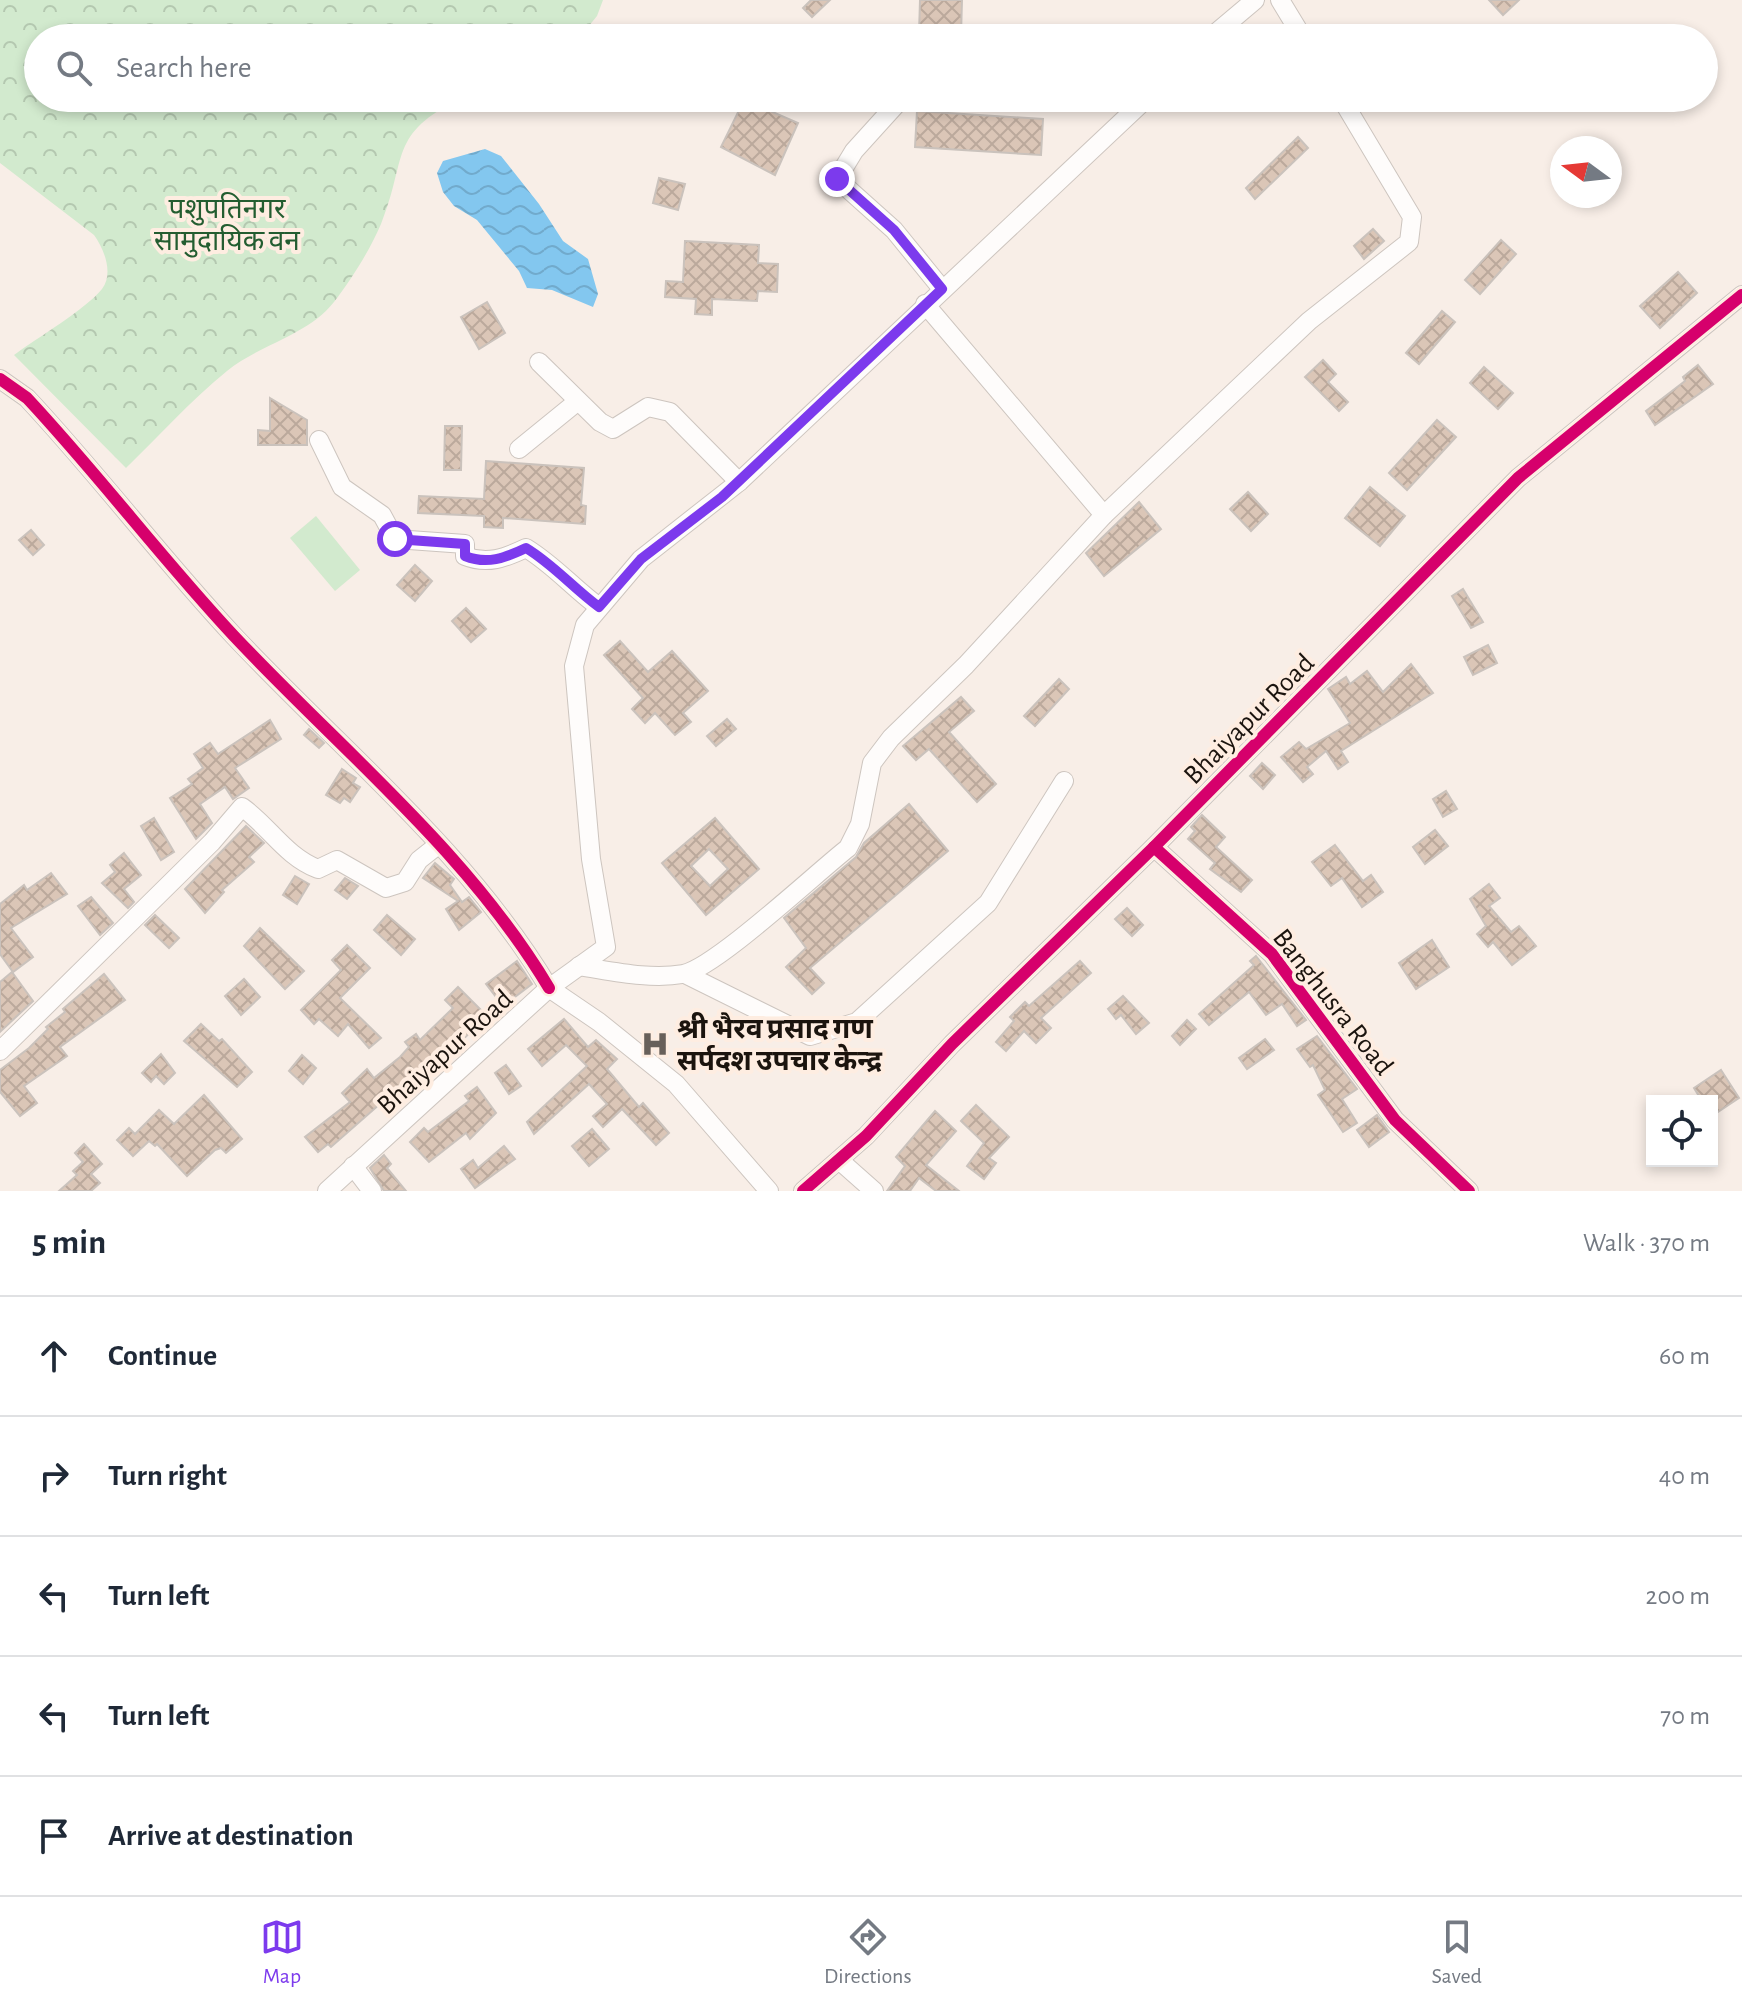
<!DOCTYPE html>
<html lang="en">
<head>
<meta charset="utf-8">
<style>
	body { margin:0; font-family:"Alegreya Sans","Noto Sans Devanagari",sans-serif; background:#f6f6f7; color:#1f2937 }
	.controls { position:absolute; right:24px; bottom:24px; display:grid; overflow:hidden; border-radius:0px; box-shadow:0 4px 12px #0003 }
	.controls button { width:72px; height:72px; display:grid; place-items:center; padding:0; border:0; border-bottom:2px solid #e0e1e3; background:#fff; color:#1f2937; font:40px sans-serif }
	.compass { position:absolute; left:1550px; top:136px; width:72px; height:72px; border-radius:50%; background:#fff; box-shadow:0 4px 12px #0003; rotate:285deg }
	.stop { position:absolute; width:24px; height:24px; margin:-18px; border:6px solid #7c3aed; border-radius:50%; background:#fff }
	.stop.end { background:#7c3aed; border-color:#fff; box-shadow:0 2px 8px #0008 }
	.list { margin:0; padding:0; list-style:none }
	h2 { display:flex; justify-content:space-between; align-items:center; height:104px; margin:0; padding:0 32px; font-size:34px }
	h2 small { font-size:26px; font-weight:400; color:#747a83 }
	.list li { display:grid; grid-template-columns:52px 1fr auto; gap:24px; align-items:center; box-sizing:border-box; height:120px; padding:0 32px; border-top:2px solid #e0e1e3 }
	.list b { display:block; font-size:30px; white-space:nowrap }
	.list em { font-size:26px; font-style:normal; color:#747a83 }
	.icon { flex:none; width:44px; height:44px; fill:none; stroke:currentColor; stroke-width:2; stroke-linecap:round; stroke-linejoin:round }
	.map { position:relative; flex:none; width:1742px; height:1191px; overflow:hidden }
	.search { position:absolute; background:#fff; box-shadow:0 4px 12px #0003; left:24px; right:24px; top:24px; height:88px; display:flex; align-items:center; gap:20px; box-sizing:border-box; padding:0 28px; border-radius:44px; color:#747a83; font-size:30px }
	.sheet { height:704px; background:#fff }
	nav { display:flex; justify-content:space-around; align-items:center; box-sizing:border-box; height:112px; border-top:2px solid #e0e1e3; background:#fff; font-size:22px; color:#747a83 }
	nav a { display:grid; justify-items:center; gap:4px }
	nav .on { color:#7c3aed }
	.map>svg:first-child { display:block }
	.forest { fill:url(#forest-crowns) }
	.pitch { fill:#d2eace }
	.water { fill:url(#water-waves) }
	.building { fill:url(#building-cross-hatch); stroke:#cac2bc; stroke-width:2; fill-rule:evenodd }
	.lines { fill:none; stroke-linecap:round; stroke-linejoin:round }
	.minor-casing { stroke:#cdc5bf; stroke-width:20 }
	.minor { stroke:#fefcfb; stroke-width:18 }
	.cycleway-casing { stroke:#feede1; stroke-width:17 }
	.cycleway { stroke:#d6006c; stroke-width:12 }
	.route { stroke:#7c3aed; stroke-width:10 }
	.labels { text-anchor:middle; stroke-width:8; stroke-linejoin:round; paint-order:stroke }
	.park-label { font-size:28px; fill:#235d30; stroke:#feede1 }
	.street-label { font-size:28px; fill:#1b140e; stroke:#feede1 }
	.poi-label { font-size:28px; font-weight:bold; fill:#1b140e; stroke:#feede1; text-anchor:start }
</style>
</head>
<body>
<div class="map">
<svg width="1742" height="1191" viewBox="0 0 1742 1191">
	<defs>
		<pattern id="forest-crowns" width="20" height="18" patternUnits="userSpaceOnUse" patternTransform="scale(2)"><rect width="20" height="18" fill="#d2eace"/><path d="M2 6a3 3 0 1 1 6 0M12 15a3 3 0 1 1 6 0" fill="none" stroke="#b4c8b0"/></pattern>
		<pattern id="water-waves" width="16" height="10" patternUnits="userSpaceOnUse" patternTransform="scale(2)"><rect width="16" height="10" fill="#83c7ef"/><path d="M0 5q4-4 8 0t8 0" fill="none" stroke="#71aacc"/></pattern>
		<pattern id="building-cross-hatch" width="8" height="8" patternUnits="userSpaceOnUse" patternTransform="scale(2)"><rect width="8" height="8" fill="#dbc6b7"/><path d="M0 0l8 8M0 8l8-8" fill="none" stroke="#bba99c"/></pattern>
	</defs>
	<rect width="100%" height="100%" fill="#f8eee7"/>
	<!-- forest -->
	<path class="forest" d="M0 0H603L597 16 579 38H38V98H462C387 134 408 158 381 224 370 250 351 280 334 302 307 336 260 344 227 371 191 400 159 436 126 468L14 355C37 338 86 309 102 289 114 273 104 249 94 235L0 163Z"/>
	<!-- pitch -->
	<polygon class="pitch" points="316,516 360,570 335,591 290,538"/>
	<!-- water -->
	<polygon class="water" points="485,149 501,156 539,204 563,241 588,259 598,294 593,307 552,290 527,288 519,271 477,220 454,206 443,192 437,173 443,161"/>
	<!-- building -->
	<g class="building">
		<polygon points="811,0 830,0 812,17 803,8"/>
		<polygon points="920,0 962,0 961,35 919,34"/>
		<polygon points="1489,0 1519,0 1503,15"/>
		<polygon points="745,98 754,98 761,101 759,106 798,123 775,175 721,147"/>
		<polygon points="833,98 875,98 875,110 833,111"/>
		<polygon points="917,111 1043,119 1041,155 915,147"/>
		<polygon points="1298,137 1308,148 1255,199 1246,188"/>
		<polygon points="659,178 685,184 678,210 653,203"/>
		<polygon points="1373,229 1384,241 1364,259 1354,246"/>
		<polygon points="1501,240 1516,254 1480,294 1465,280"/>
		<polygon points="685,241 759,245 758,263 778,264 777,292 758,291 757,301 712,299 712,315 695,314 696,299 665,297 666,281 683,282"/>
		<polygon points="1678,272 1697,293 1660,328 1640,306"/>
		<polygon points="487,302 505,333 479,349 461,317"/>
		<polygon points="1442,311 1455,322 1419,364 1406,353"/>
		<polygon points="1323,360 1336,374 1328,382 1348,402 1339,411 1305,377"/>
		<polygon points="1698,365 1713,384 1655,425 1646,411 1685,381 1683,377"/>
		<polygon points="1484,367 1513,393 1498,409 1470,383"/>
		<polygon points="270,398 307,420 307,445 258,445 258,430 270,431"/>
		<polygon points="1437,420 1456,437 1407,490 1389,473"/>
		<polygon points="445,426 462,426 461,470 444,470"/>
		<polygon points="486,461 584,468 581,505 586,506 585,524 503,518 503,528 484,527 484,516 418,513 419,496 484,499"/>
		<polygon points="1370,487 1405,516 1380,546 1345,518"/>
		<polygon points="1248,492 1268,514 1251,531 1230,509"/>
		<polygon points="1139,502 1161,529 1104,576 1086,553"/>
		<polygon points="31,530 44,545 33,555 19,540"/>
		<polygon points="415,565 432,581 415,601 397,585"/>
		<polygon points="1463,589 1483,622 1471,628 1452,596"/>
		<polygon points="466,608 486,629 471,642 452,621"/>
		<polygon points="620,641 648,672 672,651 708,691 683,713 691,722 675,735 655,713 645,723 632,709 643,698 604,655"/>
		<polygon points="1488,645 1497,663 1473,675 1464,657"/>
		<polygon points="1411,664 1433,693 1341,751 1348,762 1338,769 1326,751 1307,767 1313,774 1303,782 1281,757 1299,742 1306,749 1350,723 1328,689 1346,677 1350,684 1367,671 1383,692"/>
		<polygon points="1059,679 1069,689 1035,726 1024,716"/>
		<polygon points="961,697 974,711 949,732 996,784 977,802 929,749 916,760 903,746"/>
		<polygon points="727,719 736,729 716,746 707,736"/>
		<polygon points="270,720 281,739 235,768 249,788 233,799 225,787 200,804 212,823 196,839 170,798 192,784 188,779 203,768 194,754 210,743 218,754"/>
		<polygon points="309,729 324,743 319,748 304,735"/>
		<polygon points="1262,763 1275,775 1263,789 1250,776"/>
		<polygon points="342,769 356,778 353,783 360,787 350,802 344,798 340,803 326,795"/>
		<polygon points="1446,791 1457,809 1443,817 1433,799"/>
		<polygon points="909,804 948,851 810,968 824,983 812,994 786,967 806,948 784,918 856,857 864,843"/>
		<polygon points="1202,815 1225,837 1216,847 1252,880 1241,892 1210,869 1215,863 1188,839 1195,831 1191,827"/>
		<polygon points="154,818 174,852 161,860 141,826"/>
		<path d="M715 818 759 869 706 915 662 863ZM709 849 728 869 710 886 691 866Z"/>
		<polygon points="246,826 264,843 249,857 254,862 222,890 224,892 205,913 185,889"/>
		<polygon points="1435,830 1448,846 1425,864 1413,847"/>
		<polygon points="1335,845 1363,881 1371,875 1383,892 1362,907 1342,878 1331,886 1312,862"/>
		<polygon points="124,853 141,875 124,889 134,902 128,908 102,883 115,872 110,865"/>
		<polygon points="435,863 454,879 450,885 462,902 469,897 481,912 459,930 446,909 458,901 423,878"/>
		<polygon points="51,873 67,894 11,928 33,957 13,972 0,954 0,904 24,885 27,890"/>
		<polygon points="295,876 309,884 297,904 283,895"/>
		<polygon points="345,878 358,886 347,899 335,890"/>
		<polygon points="1489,884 1500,898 1489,906 1511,932 1519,926 1536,946 1512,965 1493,942 1488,947 1477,934 1486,926 1470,899"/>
		<polygon points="91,897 113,923 100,935 78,906"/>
		<polygon points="1127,908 1143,925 1132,936 1115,919"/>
		<polygon points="155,915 179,938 169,948 145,925"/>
		<polygon points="387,915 415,939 401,955 374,930"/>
		<polygon points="260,928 304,971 285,989 244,946"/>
		<polygon points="1432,940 1449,967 1416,989 1399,963"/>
		<polygon points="347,945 370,968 340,998 381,1038 369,1048 348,1024 338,1036 319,1019 314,1024 301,1010 341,970 332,960"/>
		<polygon points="1256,956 1306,1020 1297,1026 1282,1004 1266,1015 1249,992 1209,1025 1199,1014 1254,965 1250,961"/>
		<polygon points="517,961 532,984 503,1006 486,984"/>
		<polygon points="1080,961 1091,973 1041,1018 1051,1028 1036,1043 1024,1031 1006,1051 996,1042 1014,1021 1010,1017 1025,1002 1029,1006"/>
		<polygon points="12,972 33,1001 0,1032 0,982"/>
		<polygon points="104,974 125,1000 60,1047 67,1056 24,1086 37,1103 20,1116 0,1092 0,1070 29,1048 48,1029 46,1027 65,1012 63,1009"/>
		<polygon points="244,979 260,997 241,1015 225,996"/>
		<polygon points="458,987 487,1016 449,1053 452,1057 421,1082 419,1078 381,1103 331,1147 328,1144 318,1152 305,1137 350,1102 342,1093 367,1069 374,1078 400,1057 409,1047 405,1042 416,1034 420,1040 453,1008 445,1000"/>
		<polygon points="1123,996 1149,1023 1136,1034 1121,1015 1116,1019 1108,1009"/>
		<polygon points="564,1019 588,1047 596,1040 617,1059 607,1069 639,1107 643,1103 669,1133 656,1145 622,1109 603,1127 593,1116 607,1104 589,1084 534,1134 527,1122 587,1066 566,1045 542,1066 528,1049"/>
		<polygon points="1187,1020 1196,1029 1180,1045 1172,1036"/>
		<polygon points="201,1024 219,1041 222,1039 252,1072 237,1087 184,1041"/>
		<polygon points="1317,1036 1357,1089 1342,1099 1357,1123 1343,1132 1318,1095 1325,1090 1313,1065 1310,1067 1297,1049"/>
		<polygon points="1265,1039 1274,1050 1247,1069 1239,1058"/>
		<polygon points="161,1054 175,1073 164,1084 156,1076 151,1082 142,1073"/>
		<polygon points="302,1055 316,1068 303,1084 289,1071"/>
		<polygon points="506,1065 521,1086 509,1094 495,1073"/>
		<polygon points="1721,1070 1739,1098 1712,1116 1712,1101 1702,1101 1694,1088"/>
		<polygon points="477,1087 496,1113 470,1139 466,1133 429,1162 410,1142 424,1128 428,1132 469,1101 465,1096"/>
		<polygon points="204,1095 242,1139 226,1153 221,1148 215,1150 187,1176 157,1144 155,1146 149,1141 133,1156 117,1140 129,1128 135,1134 159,1110 174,1124"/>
		<polygon points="976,1105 1009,1137 989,1158 996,1163 984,1179 967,1166 984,1143 961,1121"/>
		<polygon points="935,1111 956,1131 926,1165 959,1191 936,1191 919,1178 910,1191 887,1191 905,1166 896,1157"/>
		<polygon points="1377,1115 1389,1132 1369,1147 1357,1130"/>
		<polygon points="592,1129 609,1149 589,1166 572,1146"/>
		<polygon points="84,1144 102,1164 91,1174 100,1183 91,1191 59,1191 77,1175 73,1171 83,1162 75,1153"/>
		<polygon points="504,1146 515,1159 475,1188 461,1169 473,1160 478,1168"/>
		<polygon points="384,1155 391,1164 387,1168 406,1191 384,1191 370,1168"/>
	</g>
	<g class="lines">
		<!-- minor casing -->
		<g class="minor-casing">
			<g id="minor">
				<polyline points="1280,0 1303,38"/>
				<polyline points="1210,38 1255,0"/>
				<polyline points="902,98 854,151 837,179 894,230 942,289"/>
				<polyline points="925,304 1104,515 1309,321 1409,242 1412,217 1341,98"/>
				<polyline points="539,362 600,422 613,429 648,407 670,412 739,482"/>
				<path d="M0 379 27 398C99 475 162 559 234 636 342 751 467 851 549 988L606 947 591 859 574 666 585 625 641 559 739 482 1147 98"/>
				<path d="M319 440 342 487 382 515 395 539 465 544V556C487 565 505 558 526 548 554 565 573 588 599 607"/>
				<polyline points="519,449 578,401"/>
				<polyline points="1154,847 1272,954 1395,1120 1469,1191"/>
				<path d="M579 966C612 971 650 980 683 974 715 968 816 873 848 848L860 824 872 763 891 738 966 665 1104 515"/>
				<polyline points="685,974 810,1036 857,1022 988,903 1064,781"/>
				<path d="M0 1051 212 842 242 807C270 827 285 856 318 869L337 860 386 888 405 882 419 860 438 845"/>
				<polyline points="839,1160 874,1191"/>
				<polyline points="353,1166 372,1191"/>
				<polyline points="327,1191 549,988 599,1022 676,1084 769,1191"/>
				<polyline points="803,1191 866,1136 952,1044 1154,847 1518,478 1742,295"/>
			</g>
		</g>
		<!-- minor -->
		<use href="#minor" class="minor"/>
		<!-- cycleway casing -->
		<g class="cycleway-casing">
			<g id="cycleway">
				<path d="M0 379 27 398C99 475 162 559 234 636 342 751 467 851 549 988"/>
				<polyline points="1154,847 1272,954 1395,1120 1469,1191"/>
				<polyline points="803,1191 866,1136 952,1044 1154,847 1518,478 1742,295"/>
			</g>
		</g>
		<!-- cycleway -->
		<use href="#cycleway" class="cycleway"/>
	</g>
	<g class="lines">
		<!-- route -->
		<path class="route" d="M395 539 465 544V556C487 565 505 558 526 548 554 565 573 588 599 607L641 559 722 497 942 289 894 230 837 179"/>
	</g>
	<!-- icons -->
	<defs>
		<g id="hospital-bare" transform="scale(2.16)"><path d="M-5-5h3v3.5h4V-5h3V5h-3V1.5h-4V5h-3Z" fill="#68605a" stroke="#feede1" stroke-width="2.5" paint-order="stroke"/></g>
	</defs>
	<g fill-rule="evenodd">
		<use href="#hospital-bare" x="655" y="1044"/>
	</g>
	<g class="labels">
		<!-- park labels -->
		<g class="park-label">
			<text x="227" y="218">पशुपतिनगर<tspan x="227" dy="32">सामुदायिक वन</tspan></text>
		</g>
		<!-- street labels -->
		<g class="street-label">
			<text transform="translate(1248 718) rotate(-45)" y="10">Bhaiyapur Road</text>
			<text transform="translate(1334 1001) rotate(52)" y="10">Banghusra Road</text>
			<text transform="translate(444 1051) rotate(-42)" y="10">Bhaiyapur Road</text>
		</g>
		<!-- poi labels -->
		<g class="poi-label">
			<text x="677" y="1038">श्री भैरव प्रसाद गण<tspan x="677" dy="32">सर्पदश उपचार केन्द्र</tspan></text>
		</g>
	</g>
</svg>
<div class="controls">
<button><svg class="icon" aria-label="locate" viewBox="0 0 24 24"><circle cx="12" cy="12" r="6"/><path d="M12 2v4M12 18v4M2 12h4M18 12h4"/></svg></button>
</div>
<svg class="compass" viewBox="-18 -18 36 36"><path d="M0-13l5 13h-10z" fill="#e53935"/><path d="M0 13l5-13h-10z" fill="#747a83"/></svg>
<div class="stop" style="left:395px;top:539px"></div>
<div class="stop end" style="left:837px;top:179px"></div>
<div class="search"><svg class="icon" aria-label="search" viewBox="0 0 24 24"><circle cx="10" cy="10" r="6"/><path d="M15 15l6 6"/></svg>Search here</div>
</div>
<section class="sheet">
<h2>5 min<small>Walk · 370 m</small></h2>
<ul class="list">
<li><svg class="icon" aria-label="ahead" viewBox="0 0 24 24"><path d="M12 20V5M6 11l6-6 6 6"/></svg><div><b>Continue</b></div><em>60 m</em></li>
<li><svg class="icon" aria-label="right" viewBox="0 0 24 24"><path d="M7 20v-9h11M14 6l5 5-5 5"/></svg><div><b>Turn right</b></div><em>40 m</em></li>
<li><svg class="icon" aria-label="left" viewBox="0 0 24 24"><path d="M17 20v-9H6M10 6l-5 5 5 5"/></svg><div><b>Turn left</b></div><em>200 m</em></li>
<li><svg class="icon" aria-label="left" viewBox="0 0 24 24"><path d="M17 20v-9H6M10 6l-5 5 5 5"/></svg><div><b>Turn left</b></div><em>70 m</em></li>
<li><svg class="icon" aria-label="arrive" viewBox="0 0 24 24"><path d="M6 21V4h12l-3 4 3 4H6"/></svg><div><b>Arrive at destination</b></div></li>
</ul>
</section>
<nav>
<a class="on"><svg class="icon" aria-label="map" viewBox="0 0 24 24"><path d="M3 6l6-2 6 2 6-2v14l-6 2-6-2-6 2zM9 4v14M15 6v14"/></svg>Map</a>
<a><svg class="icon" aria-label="directions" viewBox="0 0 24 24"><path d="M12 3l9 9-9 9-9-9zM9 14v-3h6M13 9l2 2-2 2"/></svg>Directions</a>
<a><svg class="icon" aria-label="saved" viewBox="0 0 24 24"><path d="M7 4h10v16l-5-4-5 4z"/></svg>Saved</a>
</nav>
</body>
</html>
